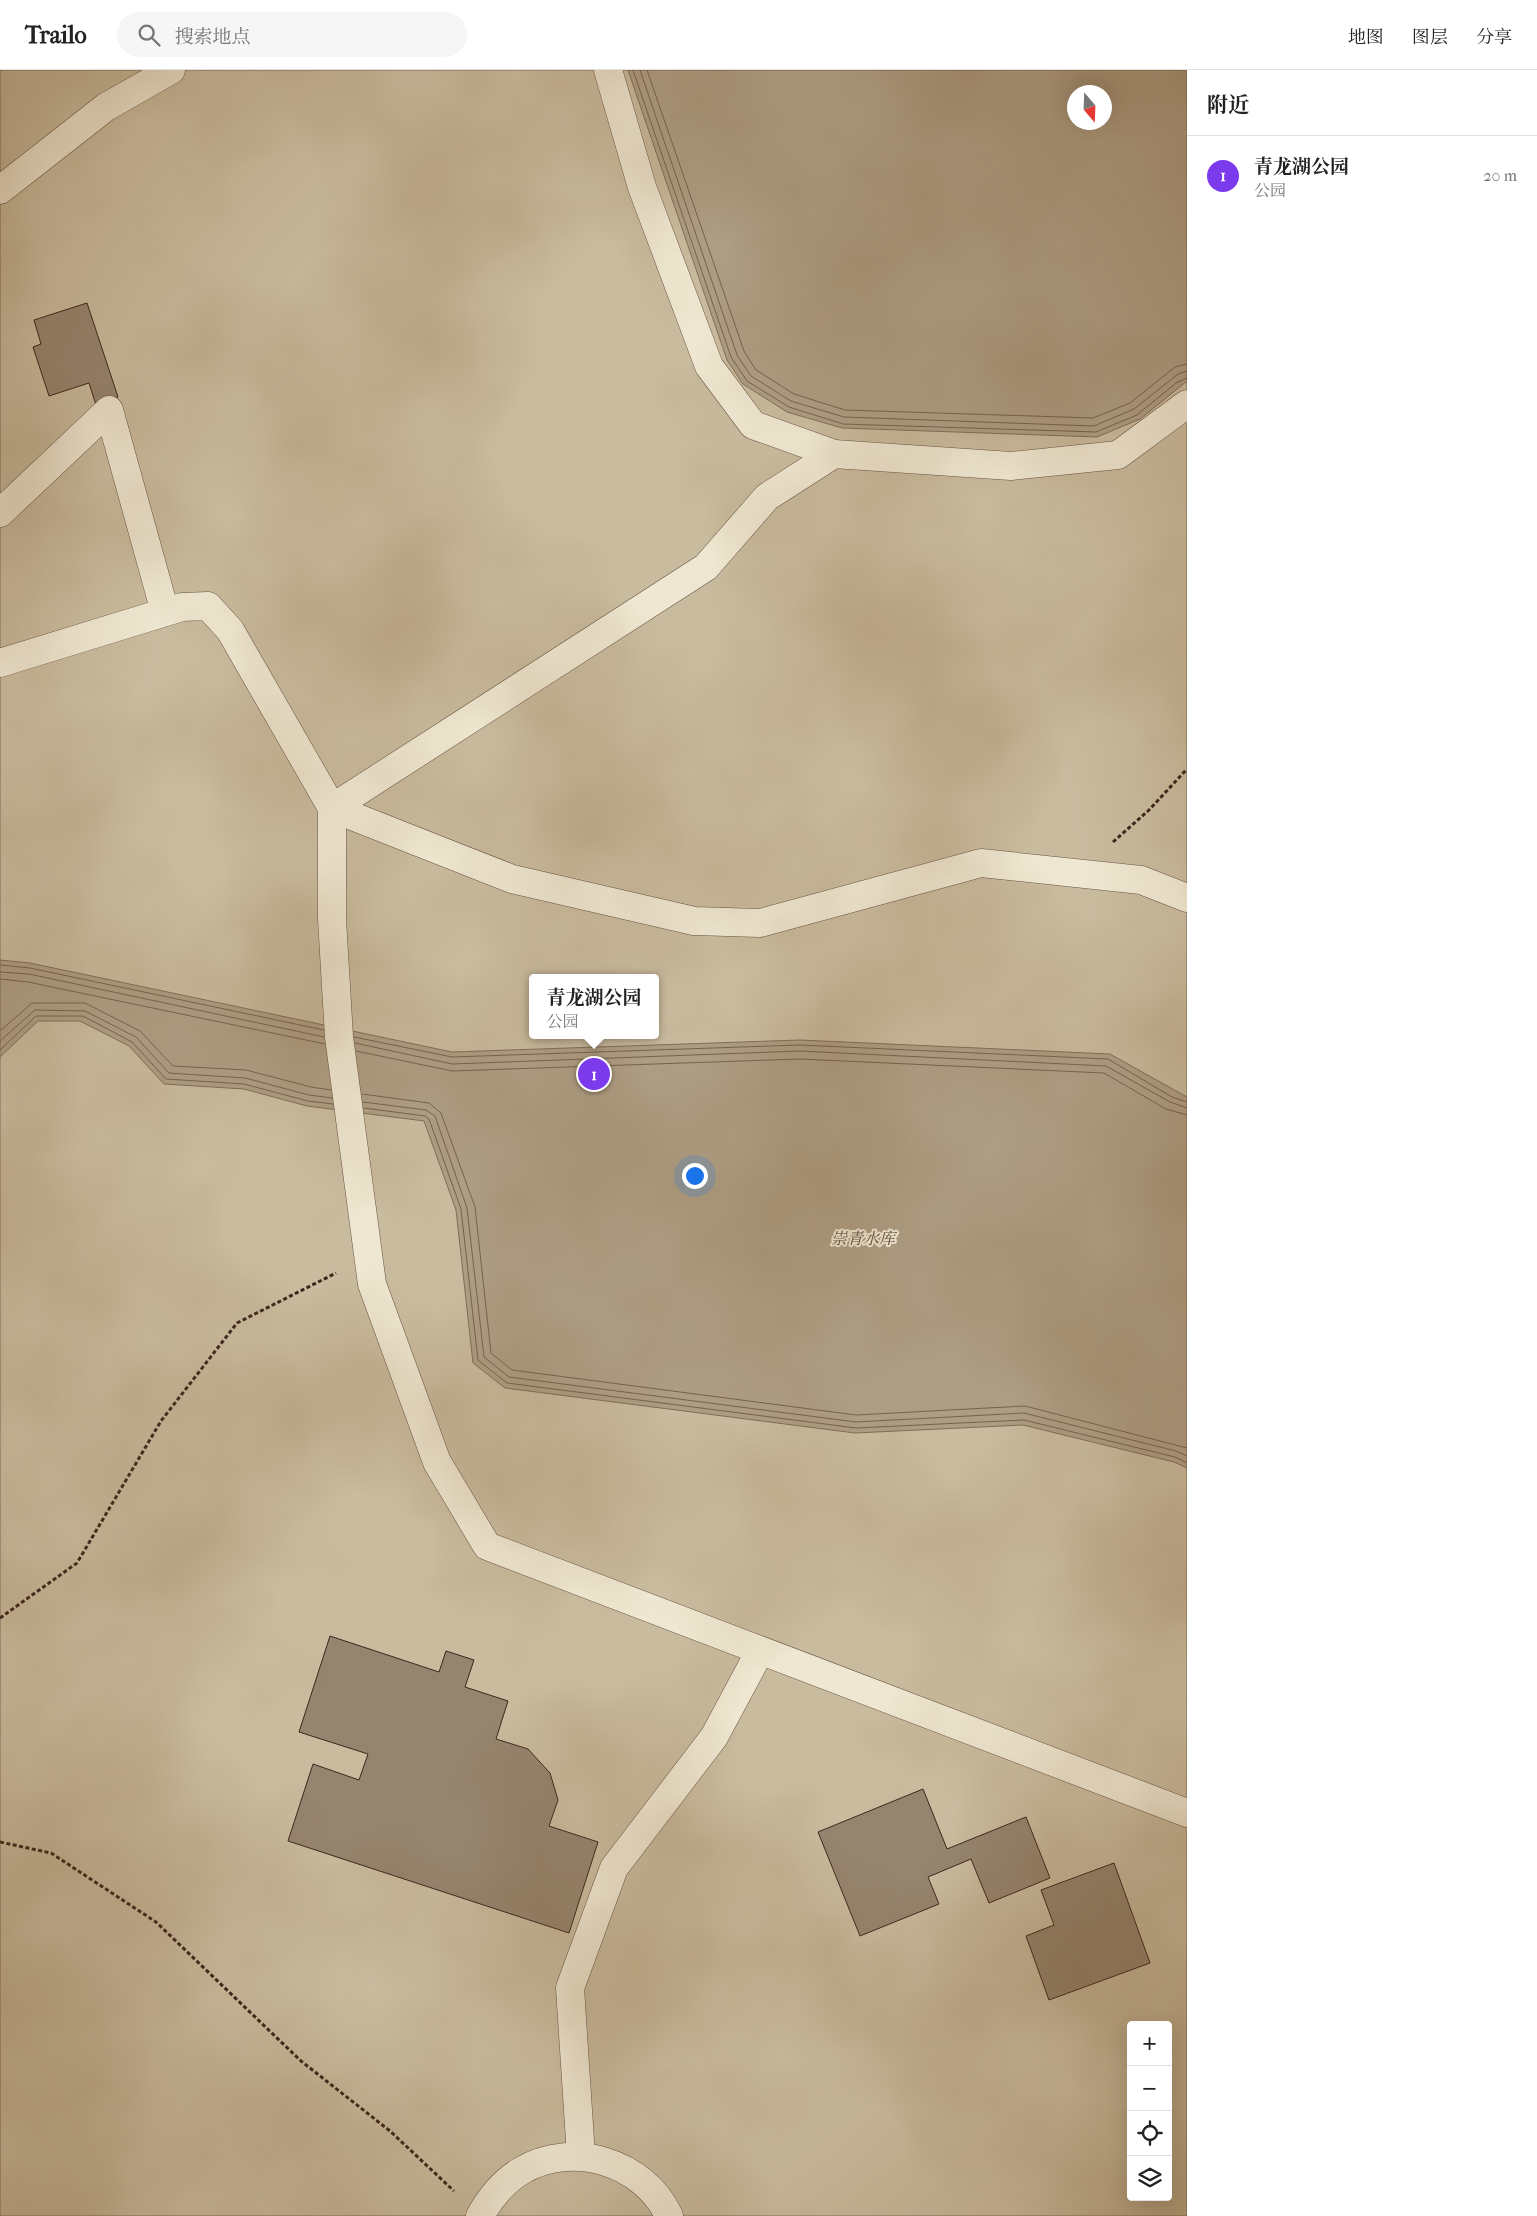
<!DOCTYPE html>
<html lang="zh">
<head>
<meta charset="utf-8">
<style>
	body { margin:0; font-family:"IM FELL French Canon","Noto Serif SC",serif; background:#f6f6f6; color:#222 }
	.controls { position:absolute; right:15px; bottom:15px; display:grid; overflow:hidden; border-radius:5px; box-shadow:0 5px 20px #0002 }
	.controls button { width:45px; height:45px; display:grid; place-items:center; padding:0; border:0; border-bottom:1px solid #e0e0e0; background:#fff; color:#222; font:25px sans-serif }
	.compass { position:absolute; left:1067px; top:15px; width:45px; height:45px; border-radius:50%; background:#fff; box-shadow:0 5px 20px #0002; rotate:161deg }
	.you { position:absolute; left:694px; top:1105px; width:18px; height:18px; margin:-12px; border:4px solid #fff; border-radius:50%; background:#1a73e8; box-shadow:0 0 0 8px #1a73e833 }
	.badge { display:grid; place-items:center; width:32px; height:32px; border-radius:50%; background:#7c3aed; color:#fff; font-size:16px; font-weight:700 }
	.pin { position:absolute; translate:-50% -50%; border:2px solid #fff; box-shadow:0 1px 5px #0006 }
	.popup { position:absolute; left:529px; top:904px; width:130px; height:65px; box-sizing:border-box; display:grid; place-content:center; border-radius:5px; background:#fff; filter:drop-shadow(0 1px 4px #0005); font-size:16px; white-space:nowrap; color:#767676 }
	.popup b { font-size:19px; color:#222 }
	.popup::after { content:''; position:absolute; left:50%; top:100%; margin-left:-10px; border:10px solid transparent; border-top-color:#fff }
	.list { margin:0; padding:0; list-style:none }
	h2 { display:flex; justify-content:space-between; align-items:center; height:65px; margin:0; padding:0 20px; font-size:21px }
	h2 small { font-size:16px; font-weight:400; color:#767676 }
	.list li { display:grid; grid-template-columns:32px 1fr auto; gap:15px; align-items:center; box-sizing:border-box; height:80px; padding:0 20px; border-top:1px solid #e0e0e0 }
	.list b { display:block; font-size:19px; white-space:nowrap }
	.list p { margin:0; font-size:16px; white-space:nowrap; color:#767676 }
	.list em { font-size:16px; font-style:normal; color:#767676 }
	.icon { flex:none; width:28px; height:28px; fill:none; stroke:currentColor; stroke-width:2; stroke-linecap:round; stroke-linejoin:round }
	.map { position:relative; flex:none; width:1187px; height:2146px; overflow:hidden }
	header { display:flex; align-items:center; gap:30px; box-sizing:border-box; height:70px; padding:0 25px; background:#fff; border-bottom:1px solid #e0e0e0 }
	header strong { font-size:24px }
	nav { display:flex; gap:28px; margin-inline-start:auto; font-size:18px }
	.search { width:350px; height:45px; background:#f6f6f6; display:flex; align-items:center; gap:12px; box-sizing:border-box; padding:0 18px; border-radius:28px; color:#767676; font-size:19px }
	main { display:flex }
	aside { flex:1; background:#fff }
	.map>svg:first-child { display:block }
	.green { fill:#c9bb9e; stroke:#83705e; fill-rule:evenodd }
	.water { fill:#ad9d83; stroke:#806d5a; fill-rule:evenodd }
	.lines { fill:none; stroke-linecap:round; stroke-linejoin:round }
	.shore { stroke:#756250; stroke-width:1 }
	.building { fill:#95846e; stroke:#3d261d }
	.minor-casing { stroke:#675344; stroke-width:29 }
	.path { stroke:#3d261d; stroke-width:3; stroke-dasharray:4 2.5; stroke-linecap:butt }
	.minor { stroke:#efe7d1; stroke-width:28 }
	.labels { text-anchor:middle; stroke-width:4; stroke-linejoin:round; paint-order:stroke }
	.water-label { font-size:16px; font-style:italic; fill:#5f4a3c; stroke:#efe7d1 }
</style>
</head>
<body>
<header>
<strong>Trailo</strong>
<div class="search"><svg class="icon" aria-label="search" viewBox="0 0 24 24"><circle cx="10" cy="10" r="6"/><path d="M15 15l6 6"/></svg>搜索地点</div>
<nav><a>地图</a><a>图层</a><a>分享</a></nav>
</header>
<main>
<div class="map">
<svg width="1187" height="2146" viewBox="0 0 1187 2146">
	<rect width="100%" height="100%" fill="#e6dab8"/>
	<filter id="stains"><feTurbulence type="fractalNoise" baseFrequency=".004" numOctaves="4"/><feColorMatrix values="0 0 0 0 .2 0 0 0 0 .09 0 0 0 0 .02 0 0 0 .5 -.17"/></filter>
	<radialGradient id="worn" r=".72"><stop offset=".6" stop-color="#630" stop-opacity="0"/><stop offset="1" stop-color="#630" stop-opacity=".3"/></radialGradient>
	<!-- green -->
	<path class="green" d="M0 0H1187V2146H0ZM1074 22H1104V52H1074ZM533 908H655V965H533ZM1131 1955H1168V2127H1131Z"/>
	<!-- water -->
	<g class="water">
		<path d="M628 0H1187V311L1140 349 1097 367 842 358 787 342 743 314 727 290ZM1074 22H1104V52H1074Z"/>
		<polygon points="0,890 30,893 452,982 800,970 1110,984 1187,1027 1187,1398 1174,1392 1023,1355 855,1363 505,1318 473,1293 456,1140 424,1051 307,1036 244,1019 164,1014 129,976 80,951 38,951 0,987"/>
	</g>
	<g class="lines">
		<!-- shore -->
		<g class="shore">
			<polyline points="633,0 731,287 747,311 789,337 843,354 1096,362 1137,345 1176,313 1187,308"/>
			<polyline points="640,0 737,285 751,306 791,331 844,347 1094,356 1134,339 1178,304 1187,301"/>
			<polyline points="647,0 744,281 756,300 794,324 845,340 1093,348 1130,333 1175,297 1187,294"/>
			<polyline points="0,895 30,898 324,960"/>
			<polyline points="0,902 29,904 324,967"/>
			<polyline points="0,909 28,912 325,974"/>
			<polyline points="0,961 32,933 85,933 140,961 173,996 246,1000 311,1017 331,1020"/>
			<polyline points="354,967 452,987 800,975 1108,989 1172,1027 1187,1032"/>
			<polyline points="0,971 35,940 85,941 136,967 169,1003 245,1008 309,1025 332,1028"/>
			<polyline points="355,973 452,994 800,981 1106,996 1170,1032 1187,1038"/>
			<polyline points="0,980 36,946 83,946 132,972 166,1009 244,1014 308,1031 333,1034"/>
			<polyline points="356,981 452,1001 800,989 1104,1003 1166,1039 1187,1045"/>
			<polyline points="362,1024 429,1033 441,1043 475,1137 491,1283 512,1300 856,1345 1025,1336 1187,1378"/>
			<polyline points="363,1032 426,1040 435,1046 467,1138 484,1287 509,1307 856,1352 1024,1343 1176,1381 1187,1386"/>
			<polyline points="364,1038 425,1046 429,1049 461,1139 478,1290 507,1313 856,1358 1024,1350 1175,1387 1187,1393"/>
		</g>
	</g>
	<!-- building -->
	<g class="building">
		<polygon points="87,233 118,327 96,335 89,313 49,326 33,277 41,274 34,250"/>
		<polygon points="330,1566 439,1602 446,1581 474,1590 465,1617 508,1631 496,1669 528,1679 550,1703 558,1730 549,1756 598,1772 569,1863 288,1771 313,1694 359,1710 368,1684 299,1662"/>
		<polygon points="923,1719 947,1779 1026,1747 1050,1808 989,1833 971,1789 928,1807 939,1834 860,1866 818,1762"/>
		<polygon points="1114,1793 1150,1893 1049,1930 1026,1866 1054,1855 1041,1820"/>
	</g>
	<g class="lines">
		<!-- minor casing -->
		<g class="minor-casing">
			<g id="minor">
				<polyline points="608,0 642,117 709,296 753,355 834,384"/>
				<polyline points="0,120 106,37 171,0"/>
				<polyline points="0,443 109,340 165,542"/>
				<polyline points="0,593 182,537 208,536 230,560 332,738 332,849 339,967 372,1214 437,1392 487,1476 1187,1743"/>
				<polyline points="332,738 706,497 767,427 834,384 1011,396 1118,385 1187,334"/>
				<polyline points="332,738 512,809 694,851 760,853 981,793 1141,810 1187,828"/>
				<polyline points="581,2086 570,1918 614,1798 714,1667 760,1581"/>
				<path d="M480 2146C490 2128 503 2112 521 2101 572 2070 644 2092 669 2146"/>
			</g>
		</g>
		<!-- path -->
		<g class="path">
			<polyline points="1113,772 1149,740 1187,699"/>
			<polyline points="0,1548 77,1493 161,1351 237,1253 336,1203"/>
			<polyline points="0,1772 51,1783 156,1852 301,1991 390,2061 454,2121"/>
		</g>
		<!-- minor -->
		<use href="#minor" class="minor"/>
	</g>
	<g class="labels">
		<!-- water labels -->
		<g class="water-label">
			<text x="863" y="1174">崇青水库</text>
		</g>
	</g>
	<rect width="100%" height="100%" filter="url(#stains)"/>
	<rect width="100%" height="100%" fill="url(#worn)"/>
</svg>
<div class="controls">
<button>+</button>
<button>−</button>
<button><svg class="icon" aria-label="locate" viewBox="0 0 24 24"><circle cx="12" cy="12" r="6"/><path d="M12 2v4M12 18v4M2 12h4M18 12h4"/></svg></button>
<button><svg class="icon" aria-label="layers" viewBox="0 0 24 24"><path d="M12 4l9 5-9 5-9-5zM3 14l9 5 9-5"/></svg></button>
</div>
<svg class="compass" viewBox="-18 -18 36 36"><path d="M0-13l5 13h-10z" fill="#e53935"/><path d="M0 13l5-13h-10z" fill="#767676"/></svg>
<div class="you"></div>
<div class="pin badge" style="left:594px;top:1004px">1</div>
<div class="popup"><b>青龙湖公园</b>公园</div>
</div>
<aside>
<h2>附近<small></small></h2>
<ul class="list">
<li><span class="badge">1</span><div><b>青龙湖公园</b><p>公园</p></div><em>20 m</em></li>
</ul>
</aside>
</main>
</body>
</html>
